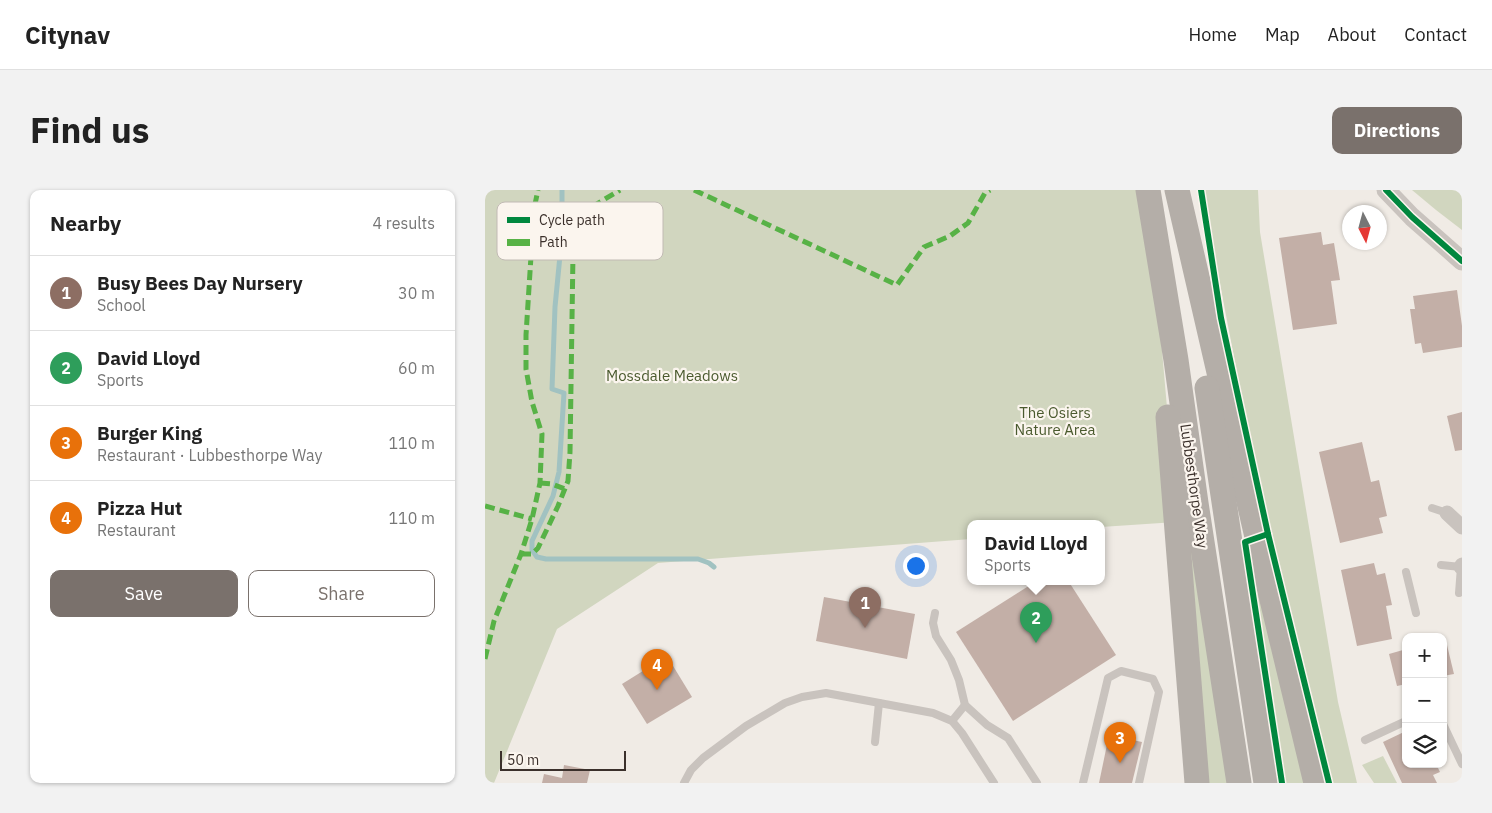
<!DOCTYPE html>
<html lang="en">
<head>
<meta charset="utf-8">
<style>
	body { margin:0; font-family:"IBM Plex Sans",sans-serif; background:#f2f2f2; color:#222 }
	.controls { position:absolute; right:15px; bottom:15px; display:grid; overflow:hidden; border-radius:10px; box-shadow:0 1px 4px #0004 }
	.controls button { width:45px; height:45px; display:grid; place-items:center; padding:0; border:0; border-bottom:1px solid #e0e0e0; background:#fff; color:#222; font:25px sans-serif }
	.compass { position:absolute; left:857px; top:15px; width:45px; height:45px; border-radius:50%; background:#fff; box-shadow:0 1px 4px #0004; rotate:174deg }
	.scale { position:absolute; left:15px; bottom:12px; width:126px; box-sizing:border-box; padding-left:5px; border:2px solid #3b302b; border-top:0; font-size:14px; line-height:18px; white-space:nowrap; color:#3b302b; -webkit-text-stroke:4px #fbf5ee; paint-order:stroke }
	.you { position:absolute; left:430px; top:375px; width:18px; height:18px; margin:-12px; border:4px solid #fff; border-radius:50%; background:#1a73e8; box-shadow:0 0 0 8px #1a73e833 }
	.badge { display:grid; place-items:center; width:32px; height:32px; border-radius:50%; background:#7a716c; color:#fff; font-size:16px; font-weight:700 }
	.pin { position:absolute; translate:-50% -41px; filter:drop-shadow(0 1px 2px #0008) }
	.pin::after { content:''; position:absolute; top:26px; width:18px; height:15px; background:inherit; clip-path:polygon(0 0,100% 0,50% 100%) }
	.popup { position:absolute; left:482px; top:330px; width:138px; height:65px; box-sizing:border-box; display:grid; place-content:center; border-radius:10px; background:#fff; filter:drop-shadow(0 1px 4px #0005); font-size:16px; white-space:nowrap; color:#767676 }
	.popup b { font-size:19px; color:#222 }
	.popup::after { content:''; position:absolute; left:50%; top:100%; margin-left:-10px; border:10px solid transparent; border-top-color:#fff }
	.list { margin:0; padding:0; list-style:none }
	h2 { display:flex; justify-content:space-between; align-items:center; height:65px; margin:0; padding:0 20px; font-size:21px }
	h2 small { font-size:16px; font-weight:400; color:#767676 }
	.list li { display:grid; grid-template-columns:32px 1fr auto; gap:15px; align-items:center; box-sizing:border-box; height:75px; padding:0 20px; border-top:1px solid #e0e0e0 }
	.list b { display:block; font-size:19px; white-space:nowrap }
	.list p { margin:0; font-size:16px; white-space:nowrap; color:#767676 }
	.list em { font-size:16px; font-style:normal; color:#767676 }
	.actions { display:flex; gap:10px; padding:15px 20px }
	.actions a { flex:1; padding:11px 0; border:1px solid #7a716c; border-radius:10px; text-align:center; font-size:18px; color:#7a716c }
	.actions .main { background:#7a716c; color:#fff }
	.icon { flex:none; width:28px; height:28px; fill:none; stroke:currentColor; stroke-width:2; stroke-linecap:round; stroke-linejoin:round }
	.map { position:relative; flex:none; width:977px; height:593px; overflow:hidden; border-radius:10px }
	header { display:flex; align-items:center; gap:30px; box-sizing:border-box; height:70px; padding:0 25px; background:#fff; border-bottom:1px solid #e0e0e0 }
	header strong { font-size:24px }
	nav { display:flex; gap:28px; margin-inline-start:auto; font-size:18px }
	.intro { display:flex; align-items:center; justify-content:space-between; box-sizing:border-box; height:120px; padding:0 30px }
	h1 { margin:0; font-size:35px }
	.button { padding:12px 22px; border-radius:10px; background:#7a716c; color:#fff; font-size:18px; font-weight:700 }
	main { display:flex; gap:30px; padding:0 30px }
	aside { flex:1; background:#fff; border-radius:10px; box-shadow:0 1px 4px #0004 }
	.map>svg:first-child { display:block }
	.green { fill:#d1d6bf }
	.lines { fill:none; stroke-linecap:round; stroke-linejoin:round }
	.stream { stroke:#a1c2c1; stroke-width:5 }
	.building { fill:#c3afa7 }
	.service { stroke:#c9c3be; stroke-width:8 }
	.minor { stroke:#c9c3be; stroke-width:15 }
	.tertiary { stroke:#c9c3be; stroke-width:19 }
	.trunk { stroke:#b4aea8; stroke-width:25 }
	.quiet { stroke:#57b246; stroke-width:5; stroke-dasharray:10 5; stroke-linecap:butt }
	.cycleway-casing { stroke:#fbf5ee; stroke-width:9 }
	.cycleway { stroke:#00873e; stroke-width:6 }
	.labels { text-anchor:middle; stroke-width:4.5; stroke-linejoin:round; paint-order:stroke }
	.park-label { font-size:15px; fill:#4a5a2e; stroke:#fbf5ee }
	.street-label { font-size:15px; fill:#3b302b; stroke:#fbf5ee }
	.key { fill:#fbf5ee; stroke:#c1bab4; stroke-width:1 }
	.key-label { font-size:14px; fill:#3b302b }
</style>
</head>
<body>
<header>
<strong>Citynav</strong>
<nav><a>Home</a><a>Map</a><a>About</a><a>Contact</a></nav>
</header>
<div class="intro"><h1>Find us</h1><a class="button">Directions</a></div>
<main>
<aside>
<h2>Nearby<small>4 results</small></h2>
<ul class="list">
<li><span class="badge" style="background:#8d6e63">1</span><div><b>Busy Bees Day Nursery</b><p>School</p></div><em>30 m</em></li>
<li><span class="badge" style="background:#2e9e5b">2</span><div><b>David Lloyd</b><p>Sports</p></div><em>60 m</em></li>
<li><span class="badge" style="background:#e8710a">3</span><div><b>Burger King</b><p>Restaurant · Lubbesthorpe Way</p></div><em>110 m</em></li>
<li><span class="badge" style="background:#e8710a">4</span><div><b>Pizza Hut</b><p>Restaurant</p></div><em>110 m</em></li>
</ul>
<div class="actions"><a class="main">Save</a><a>Share</a></div>
</aside>
<div class="map">
<svg width="977" height="593" viewBox="0 0 977 593">
	<rect width="100%" height="100%" fill="#f0ebe5"/>
	<!-- green -->
	<g class="green">
		<polygon points="0,0 663,0 689,298 711,313 753,593 712,593 691,332 616,337 616,334 486,334 486,349 173,373 72,439 9,593 0,593"/>
		<polygon points="717,0 773,0 775,42 853,512 872,593 844,593 840,578 783,344"/>
		<polygon points="927,0 977,0 977,40 951,20"/>
		<polygon points="772,347 831,593 797,593 760,352"/>
		<polygon points="898,566 912,593 889,593 877,575"/>
	</g>
	<g class="lines">
		<!-- stream -->
		<polyline class="stream" points="77,0 77,45 70,117 67,199 79,203 74,282 68,306 47,351 47,360 52,367 61,369 213,369 224,373 229,377"/>
	</g>
	<!-- building -->
	<g class="building">
		<polygon points="836,42 838,55 849,53 855,90 846,91 852,134 808,140 794,48"/>
		<polygon points="972,100 977,136 977,157 938,163 936,153 930,154 925,119 930,119 928,106"/>
		<polygon points="977,222 977,260 970,261 962,226"/>
		<polygon points="877,252 886,292 894,290 902,326 894,328 898,343 855,353 834,262"/>
		<polygon points="889,373 892,385 900,383 907,415 901,416 907,449 872,456 856,380"/>
		<polygon points="550,392 584,392 631,465 528,531 471,442"/>
		<polygon points="339,407 430,424 422,469 331,451"/>
		<polygon points="961,451 969,484 958,486 958,452"/>
		<polygon points="921,453 921,494 912,496 904,464 918,460 917,454"/>
		<polygon points="182,466 207,507 162,534 137,494"/>
		<polygon points="921,541 921,574 951,574 955,582 948,585 952,593 917,593 898,552"/>
		<polygon points="624,545 657,552 647,593 614,593"/>
		<polygon points="79,575 105,580 102,593 57,593 59,584 77,588"/>
	</g>
	<g class="lines">
		<!-- service -->
		<g class="service">
			<polyline points="947,318 962,323"/>
			<polyline points="956,375 976,377 974,403"/>
			<polyline points="921,382 931,423"/>
			<polyline points="450,423 448,433 451,446 466,470 474,490 480,515 502,535 523,548 552,593"/>
			<polyline points="467,531 480,515"/>
			<polyline points="958,534 977,574"/>
			<polyline points="880,550 921,531"/>
			<polyline points="390,552 394,513"/>
			<polyline points="199,593 206,580 218,568 261,536 300,513 317,507 341,503 448,523 467,531 477,543 509,593"/>
			<polyline points="598,593 623,488 636,481 668,489 674,502 654,593"/>
		</g>
		<!-- minor -->
		<g class="minor">
			<polyline points="962,323 977,337"/>
			<polyline points="976,377 977,375"/>
		</g>
		<!-- tertiary -->
		<polyline class="tertiary" points="901,0 927,27 977,71"/>
		<!-- trunk -->
		<g class="trunk">
			<polyline points="663,0 691,170 711,313 754,593"/>
			<polyline points="692,0 772,347 831,593"/>
			<polyline points="722,198 781,593"/>
			<polyline points="683,227 712,593"/>
		</g>
		<!-- quiet -->
		<g class="quiet">
			<polyline points="209,0 412,95 439,57 465,46 483,33 500,3 505,0"/>
			<polyline points="55,293 67,294 80,299"/>
			<polyline points="0,316 47,329"/>
			<polyline points="36,364 47,364 53,358 73,316 83,291 85,262 88,63 90,43 95,24 135,0"/>
			<polyline points="0,469 9,431 36,364 47,329 55,293 57,244 47,212 41,179 41,145 49,19 53,0"/>
		</g>
		<!-- cycleway casing -->
		<g class="cycleway-casing">
			<g id="cycleway">
				<polyline points="716,0 736,128 783,344 844,593"/>
				<polyline points="901,0 927,27 977,71"/>
				<polyline points="783,344 760,352 797,593"/>
			</g>
		</g>
		<!-- cycleway -->
		<use href="#cycleway" class="cycleway"/>
	</g>
	<g class="labels">
		<!-- park labels -->
		<g class="park-label">
			<text x="187" y="191">Mossdale Meadows</text>
			<text x="570" y="228">The Osiers<tspan x="570" dy="17">Nature Area</tspan></text>
		</g>
		<!-- street labels -->
		<g class="street-label">
			<text transform="translate(709 296) rotate(82)" y="5">Lubbesthorpe Way</text>
		</g>
	</g>
	<!-- legend -->
	<rect x="12" y="12" width="166" height="58" rx="8" class="key"/>
	<rect x="22" y="27" width="23" height="6" fill="#00873e"/>
	<rect x="22" y="49" width="23" height="7" fill="#57b246"/>
	<g class="key-label">
		<text x="54" y="35">Cycle path</text>
		<text x="54" y="57">Path</text>
	</g>
</svg>
<div class="controls">
<button>+</button>
<button>−</button>
<button><svg class="icon" aria-label="layers" viewBox="0 0 24 24"><path d="M12 4l9 5-9 5-9-5zM3 14l9 5 9-5"/></svg></button>
</div>
<svg class="compass" viewBox="-18 -18 36 36"><path d="M0-13l5 13h-10z" fill="#e53935"/><path d="M0 13l5-13h-10z" fill="#767676"/></svg>
<div class="scale">50 m</div>
<div class="you"></div>
<div class="pin badge" style="left:380px;top:438px;background:#8d6e63">1</div>
<div class="pin badge" style="left:551px;top:453px;background:#2e9e5b">2</div>
<div class="popup"><b>David Lloyd</b>Sports</div>
<div class="pin badge" style="left:635px;top:573px;background:#e8710a">3</div>
<div class="pin badge" style="left:172px;top:500px;background:#e8710a">4</div>
</div>
</main>
</body>
</html>
